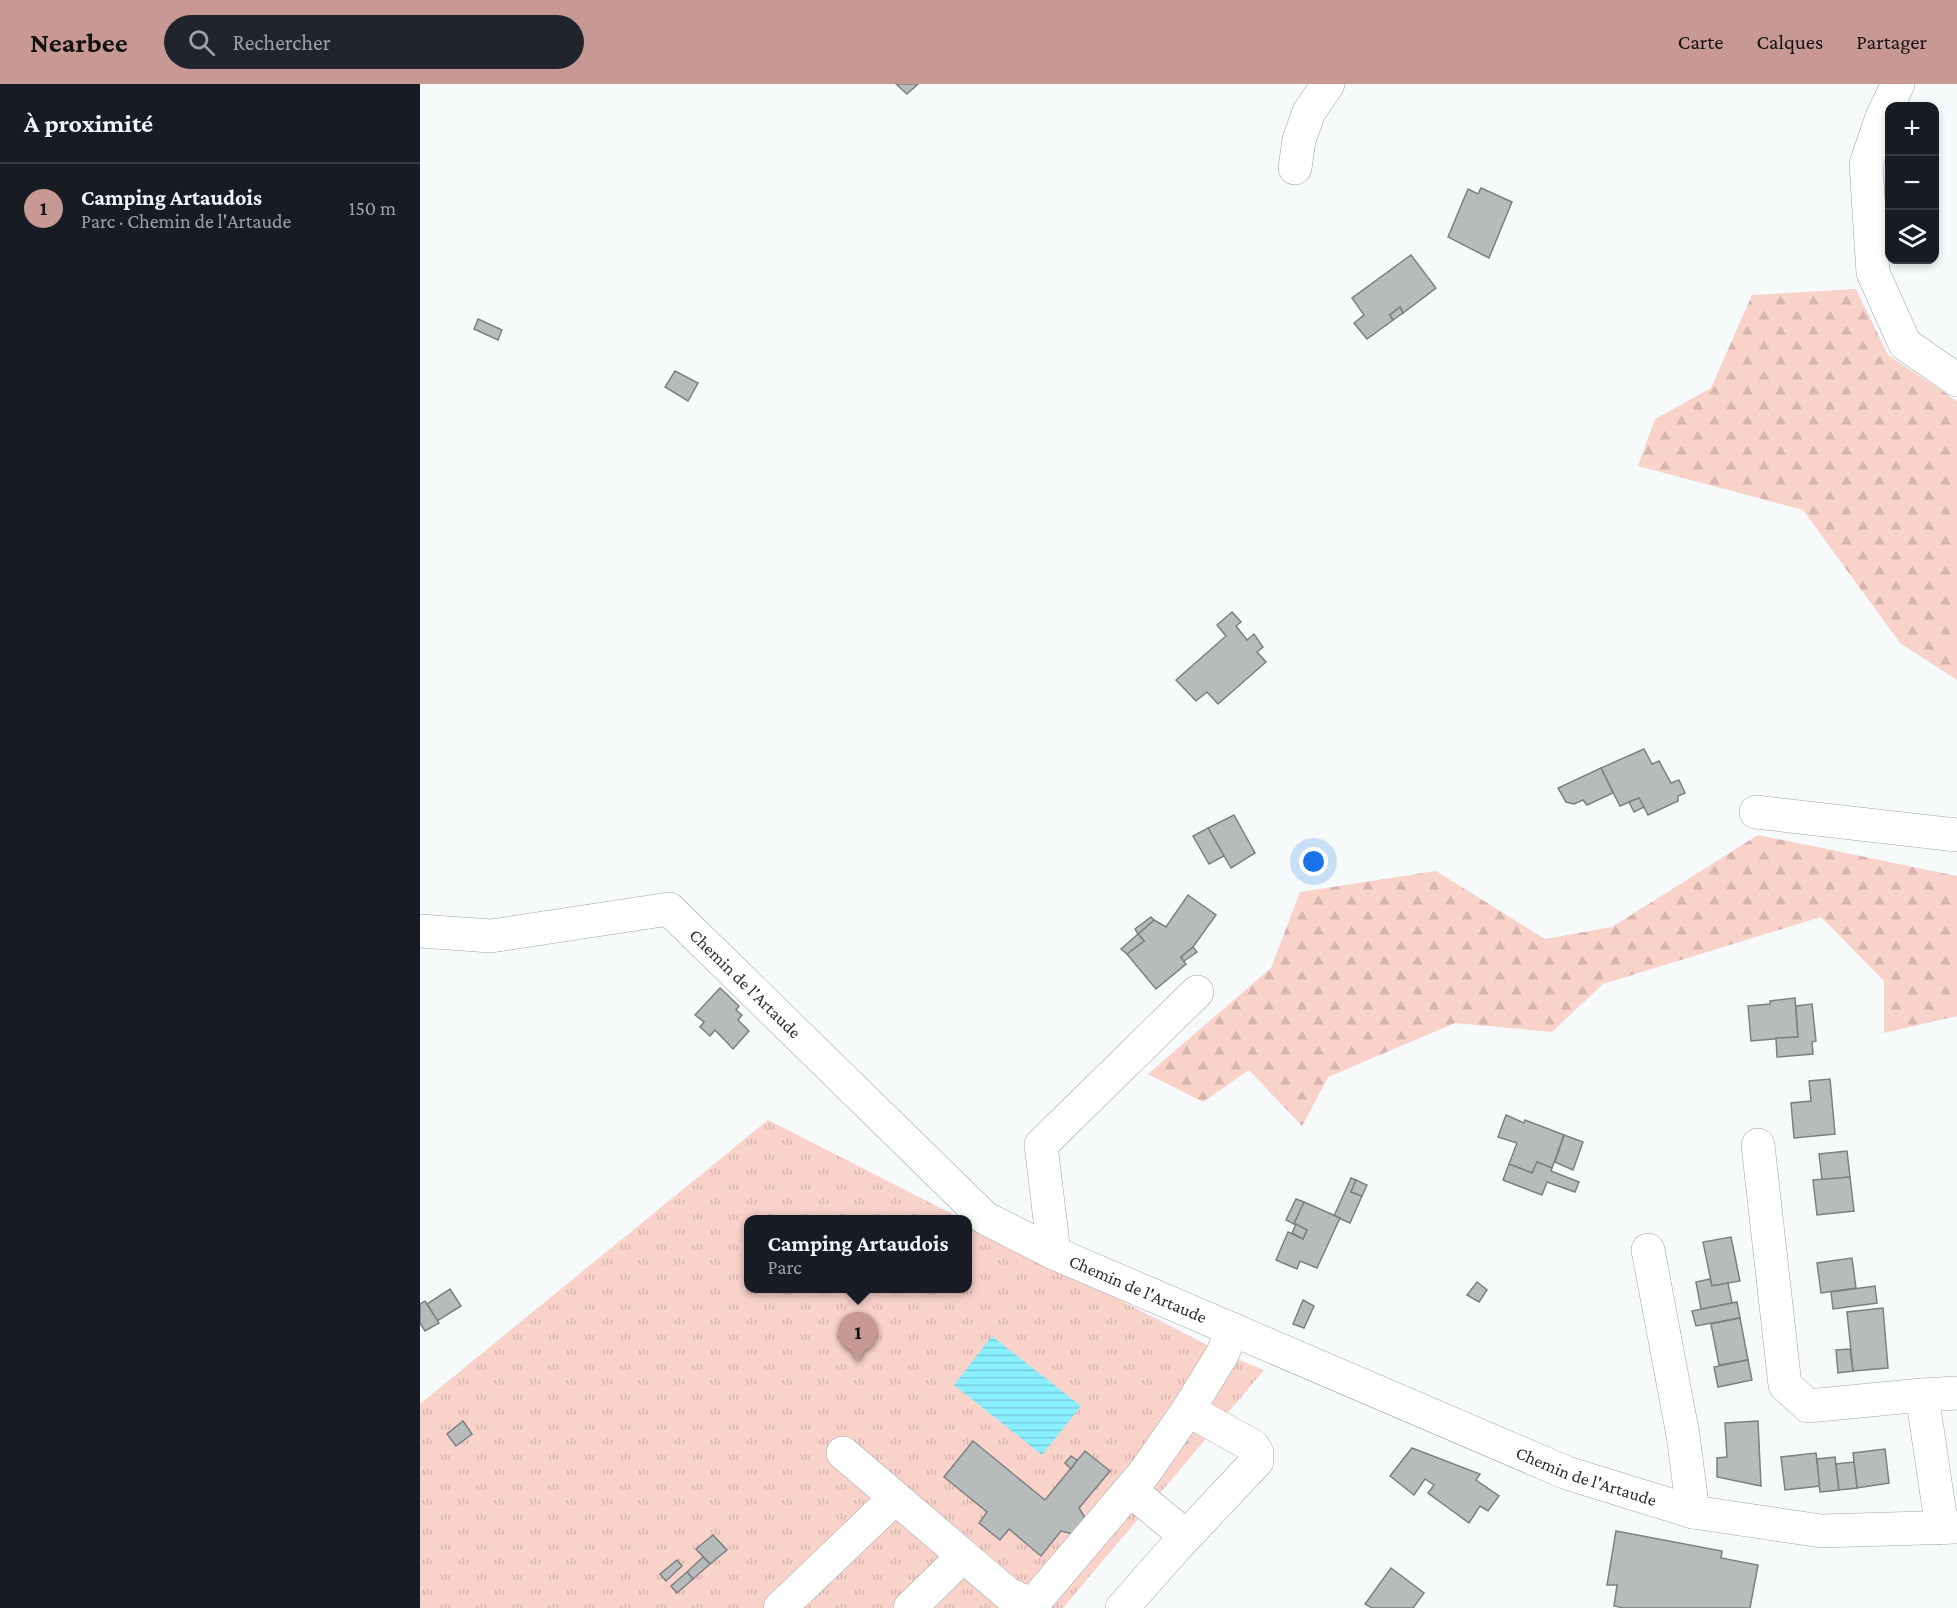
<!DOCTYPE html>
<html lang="fr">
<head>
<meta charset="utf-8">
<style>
	body { margin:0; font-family:"Crimson Pro",serif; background:#20242c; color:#f1f3f6 }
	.controls { position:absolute; right:18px; top:18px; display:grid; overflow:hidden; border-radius:12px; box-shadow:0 3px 9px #0003 }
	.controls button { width:54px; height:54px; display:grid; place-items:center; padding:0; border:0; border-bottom:2px solid #363941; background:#171b24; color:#f1f3f6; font:30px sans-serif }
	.you { position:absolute; left:894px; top:778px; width:21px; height:21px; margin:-15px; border:4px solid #fff; border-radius:50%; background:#1a73e8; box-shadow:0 0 0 9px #1a73e833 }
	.badge { display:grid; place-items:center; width:39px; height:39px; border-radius:50%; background:#c89994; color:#111; font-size:20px; font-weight:700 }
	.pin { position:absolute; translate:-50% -50px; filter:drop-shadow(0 2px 3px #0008) }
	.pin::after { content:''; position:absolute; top:32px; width:21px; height:18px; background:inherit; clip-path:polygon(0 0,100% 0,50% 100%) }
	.popup { position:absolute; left:324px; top:1131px; width:228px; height:78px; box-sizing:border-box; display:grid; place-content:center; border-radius:12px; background:#171b24; filter:drop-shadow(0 2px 4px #0005); font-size:20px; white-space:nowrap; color:#9ea1a6 }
	.popup b { font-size:22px; color:#f1f3f6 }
	.popup::after { content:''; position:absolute; left:50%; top:100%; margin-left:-12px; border:12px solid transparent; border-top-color:#171b24 }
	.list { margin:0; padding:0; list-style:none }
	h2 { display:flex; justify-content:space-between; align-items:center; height:78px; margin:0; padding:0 24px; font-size:26px }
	h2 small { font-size:20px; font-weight:400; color:#9ea1a6 }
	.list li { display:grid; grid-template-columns:39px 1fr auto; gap:18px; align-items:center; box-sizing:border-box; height:90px; padding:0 24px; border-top:2px solid #363941 }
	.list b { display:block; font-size:22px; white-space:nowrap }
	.list p { margin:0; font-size:20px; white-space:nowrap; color:#9ea1a6 }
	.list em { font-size:20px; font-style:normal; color:#9ea1a6 }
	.icon { flex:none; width:33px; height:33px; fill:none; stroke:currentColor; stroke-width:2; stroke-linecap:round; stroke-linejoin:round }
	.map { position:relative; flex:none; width:1537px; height:1524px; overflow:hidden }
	header { display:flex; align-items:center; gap:36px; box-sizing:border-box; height:84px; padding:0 30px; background:#c89994; color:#111 }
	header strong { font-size:28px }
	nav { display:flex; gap:33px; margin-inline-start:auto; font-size:21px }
	.search { width:420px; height:54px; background:#20242c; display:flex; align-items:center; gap:15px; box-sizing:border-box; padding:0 21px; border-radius:33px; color:#9ea1a6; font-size:22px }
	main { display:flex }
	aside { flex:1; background:#171b24 }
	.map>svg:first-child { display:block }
	.forest { fill:url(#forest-firs) }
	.park { fill:url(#park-tufts) }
	.water { fill:url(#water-rules) }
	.building { fill:#b7bbbc; stroke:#7c8081; stroke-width:1.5 }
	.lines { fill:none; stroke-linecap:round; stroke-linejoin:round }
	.minor-casing { stroke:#a1a5a6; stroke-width:34 }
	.minor { stroke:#fff; stroke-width:33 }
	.labels { text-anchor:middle; stroke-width:4.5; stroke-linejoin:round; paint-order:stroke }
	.street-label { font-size:18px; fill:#2f3131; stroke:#f6fafb }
</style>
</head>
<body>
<header>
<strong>Nearbee</strong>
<div class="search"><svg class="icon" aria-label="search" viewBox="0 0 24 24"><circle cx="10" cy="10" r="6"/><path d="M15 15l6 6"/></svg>Rechercher</div>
<nav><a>Carte</a><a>Calques</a><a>Partager</a></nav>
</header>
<main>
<aside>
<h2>À proximité<small></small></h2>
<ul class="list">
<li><span class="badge">1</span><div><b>Camping Artaudois</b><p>Parc · Chemin de l'Artaude</p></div><em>150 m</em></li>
</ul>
</aside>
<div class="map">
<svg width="1537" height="1524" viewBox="0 0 1537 1524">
	<defs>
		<pattern id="forest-firs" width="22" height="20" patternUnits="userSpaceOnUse" patternTransform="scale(1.5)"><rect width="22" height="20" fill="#f9d2ca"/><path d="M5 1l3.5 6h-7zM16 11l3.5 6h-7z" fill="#d6b5ae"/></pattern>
		<pattern id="park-tufts" width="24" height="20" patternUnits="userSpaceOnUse" patternTransform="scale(1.5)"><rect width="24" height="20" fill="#f9d2ca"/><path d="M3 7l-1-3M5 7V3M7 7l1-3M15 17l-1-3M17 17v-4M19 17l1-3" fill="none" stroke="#d6b5ae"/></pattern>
		<pattern id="water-rules" width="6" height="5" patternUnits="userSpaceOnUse" patternTransform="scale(1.5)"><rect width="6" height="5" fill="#8aeffe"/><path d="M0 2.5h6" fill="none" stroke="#77cdda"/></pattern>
	</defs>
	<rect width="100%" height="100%" fill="#f6fafb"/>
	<!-- forest -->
	<g class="forest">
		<polygon points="1436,205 1468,271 1537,317 1537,596 1480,559 1383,426 1218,382 1235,335 1291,304 1332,211"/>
		<polygon points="1338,751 1537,792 1537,932 1464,949 1464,897 1401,833 1183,900 1132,948 1035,939 908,993 882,1042 829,986 783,1018 728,990 851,884 880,808 1016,787 1125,855 1192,843"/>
	</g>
	<!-- park -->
	<polygon class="park" points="348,1036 542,1135 328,1136 328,1204 548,1204 548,1138 803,1269 844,1286 643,1524 0,1524 0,1320"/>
	<!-- water -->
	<polygon class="water" points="572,1252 661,1322 622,1371 534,1301"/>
	<!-- building -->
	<g class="building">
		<polygon points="476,0 498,0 487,10"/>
		<polygon points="1061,104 1092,118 1069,174 1028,153 1048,105 1058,110"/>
		<polygon points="991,171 1016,204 983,229 980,223 970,231 973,236 947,255 934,239 944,231 932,214"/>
		<polygon points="980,223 983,229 973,236 970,231"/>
		<polygon points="58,235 82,246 78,256 54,245"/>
		<polygon points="255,287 278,299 268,317 245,303"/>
		<polygon points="812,528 821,538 816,542 827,556 834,550 843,563 837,568 846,578 798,620 787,608 776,617 756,596 806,552 797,541"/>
		<polygon points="1224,665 1232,680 1239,677 1251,699 1259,696 1265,709 1258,712 1258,717 1228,731 1219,714 1200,722 1181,684"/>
		<polygon points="1181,684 1193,709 1167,721 1163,716 1154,720 1146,718 1138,704"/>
		<polygon points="1219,714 1224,723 1214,728 1209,718"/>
		<polygon points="814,731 835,769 811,784 788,744"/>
		<polygon points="788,744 804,772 789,780 773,752"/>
		<polygon points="768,811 796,831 773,863 761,873 766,880 736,905 707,870 724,857 718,850 734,836 746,843"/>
		<polygon points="731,833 734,836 718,850 715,845"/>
		<polygon points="718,850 724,857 707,870 701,865"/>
		<polygon points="773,863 777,868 764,877 761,873"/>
		<polygon points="300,904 319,922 316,926 322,931 318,936 329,947 313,965 295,946 290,952 280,943 284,938 275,931"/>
		<polygon points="1375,914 1378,953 1331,957 1328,922 1350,920 1350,917"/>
		<polygon points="1392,920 1396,957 1392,958 1393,970 1357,973 1356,954 1378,953 1376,922"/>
		<polygon points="1410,995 1415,1050 1374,1054 1371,1019 1391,1017 1389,997"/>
		<polygon points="1086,1031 1104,1039 1105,1036 1144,1051 1132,1084 1117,1078 1112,1089 1089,1080 1097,1059 1078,1053"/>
		<polygon points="1144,1051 1163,1058 1153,1086 1135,1078"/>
		<polygon points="1427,1067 1430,1093 1402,1096 1399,1070"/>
		<polygon points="1117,1078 1132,1084 1131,1087 1159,1098 1155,1108 1127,1098 1122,1111 1083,1096 1089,1080 1112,1089"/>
		<polygon points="1430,1093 1434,1127 1397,1131 1393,1096"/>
		<polygon points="931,1094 936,1096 931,1108 942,1112 930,1139 914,1132"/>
		<polygon points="936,1096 947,1101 942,1112 931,1108"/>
		<polygon points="876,1115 884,1118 874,1140 866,1136"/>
		<polygon points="884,1118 920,1134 897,1184 880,1177 877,1185 856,1176 868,1148 883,1155 887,1146 874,1140"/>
		<polygon points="876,1140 887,1146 883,1155 872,1149"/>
		<polygon points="1311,1153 1320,1197 1292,1202 1283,1158"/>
		<polygon points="1432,1174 1436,1204 1401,1209 1397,1179"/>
		<polygon points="1290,1195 1292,1202 1308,1199 1312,1219 1281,1225 1276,1198"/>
		<polygon points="1057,1198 1067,1206 1059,1218 1047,1211"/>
		<polygon points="1455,1202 1457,1219 1413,1225 1411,1208"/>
		<polygon points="30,1205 41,1222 17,1237 7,1220"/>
		<polygon points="883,1216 894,1222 884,1244 873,1240"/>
		<polygon points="5,1217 19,1239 5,1247 0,1239 0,1220"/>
		<polygon points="1317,1218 1320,1234 1276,1242 1272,1227"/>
		<polygon points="1463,1224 1468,1284 1433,1287 1427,1228"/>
		<polygon points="1320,1234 1328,1276 1299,1281 1291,1240"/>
		<polygon points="1430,1265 1433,1287 1418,1289 1416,1266"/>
		<polygon points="1328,1276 1332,1296 1298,1303 1294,1283"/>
		<polygon points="43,1337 52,1350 36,1362 27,1350"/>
		<polygon points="1338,1337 1341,1402 1297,1393 1297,1374 1307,1373 1305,1339"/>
		<polygon points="553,1357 625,1416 665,1367 690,1387 659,1424 664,1432 664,1438 653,1450 641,1447 621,1472 589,1445 580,1456 559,1439 567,1428 524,1393"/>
		<polygon points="992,1364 1060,1390 1056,1396 1079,1412 1068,1427 1060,1422 1049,1439 1008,1409 1014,1401 1005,1395 994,1411 970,1392"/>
		<polygon points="1465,1365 1469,1399 1437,1404 1433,1369"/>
		<polygon points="1396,1369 1400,1402 1365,1406 1361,1373"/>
		<polygon points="651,1372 657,1376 651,1385 645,1379"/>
		<polygon points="1415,1373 1419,1406 1400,1408 1397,1375"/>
		<polygon points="1434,1378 1437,1404 1419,1406 1416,1380"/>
		<polygon points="1196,1447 1302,1467 1301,1474 1338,1481 1330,1524 1204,1524 1194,1522 1197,1501 1187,1501"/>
		<polygon points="293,1451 307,1466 290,1480 276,1465"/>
		<polygon points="283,1473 290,1480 273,1495 267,1488"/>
		<polygon points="257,1476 262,1482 246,1497 240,1490"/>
		<polygon points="971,1484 1004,1509 993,1524 952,1524 945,1520"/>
		<polygon points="267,1488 273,1495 257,1509 251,1502"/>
	</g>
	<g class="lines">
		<!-- minor casing -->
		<g class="minor-casing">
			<g id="minor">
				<polyline points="1478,0 1462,33 1446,80 1453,189 1485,260 1537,296"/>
				<polyline points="875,84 879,56 889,28 908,0"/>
				<polyline points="1336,728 1537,751"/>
				<path id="s1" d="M0 847 71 852 249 825 565 1134 634 1169 1147 1389 1273 1428 1401 1447 1537 1443"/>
				<polyline points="1338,1061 1365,1301 1388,1322 1502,1311 1522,1444"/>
				<polyline points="1228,1166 1263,1351 1273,1428"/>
				<polyline points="634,1169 621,1061 777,908"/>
				<polyline points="1502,1311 1537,1309"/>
				<polyline points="423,1369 588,1510 612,1521 725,1388 768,1326 803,1269 812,1245"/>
				<polyline points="710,1406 766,1452"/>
				<polyline points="360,1524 475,1414"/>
				<polyline points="490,1524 543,1472"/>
				<polyline points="702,1524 756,1463 837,1377 837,1369 833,1362 768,1326"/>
			</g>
		</g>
		<!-- minor -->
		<use href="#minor" class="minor"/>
	</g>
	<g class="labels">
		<!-- street labels -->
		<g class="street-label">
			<text dy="6" stroke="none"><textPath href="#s1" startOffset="358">Chemin de l'Artaude</textPath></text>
			<text dy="6" stroke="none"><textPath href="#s1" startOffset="862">Chemin de l'Artaude</textPath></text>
			<text dy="6" stroke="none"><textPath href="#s1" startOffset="1348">Chemin de l'Artaude</textPath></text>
		</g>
	</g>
</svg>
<div class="controls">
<button>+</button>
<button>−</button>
<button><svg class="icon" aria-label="layers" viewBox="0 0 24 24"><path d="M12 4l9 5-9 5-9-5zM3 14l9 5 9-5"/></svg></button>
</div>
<div class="you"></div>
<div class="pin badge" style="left:438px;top:1278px">1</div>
<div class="popup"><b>Camping Artaudois</b>Parc</div>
</div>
</main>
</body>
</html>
